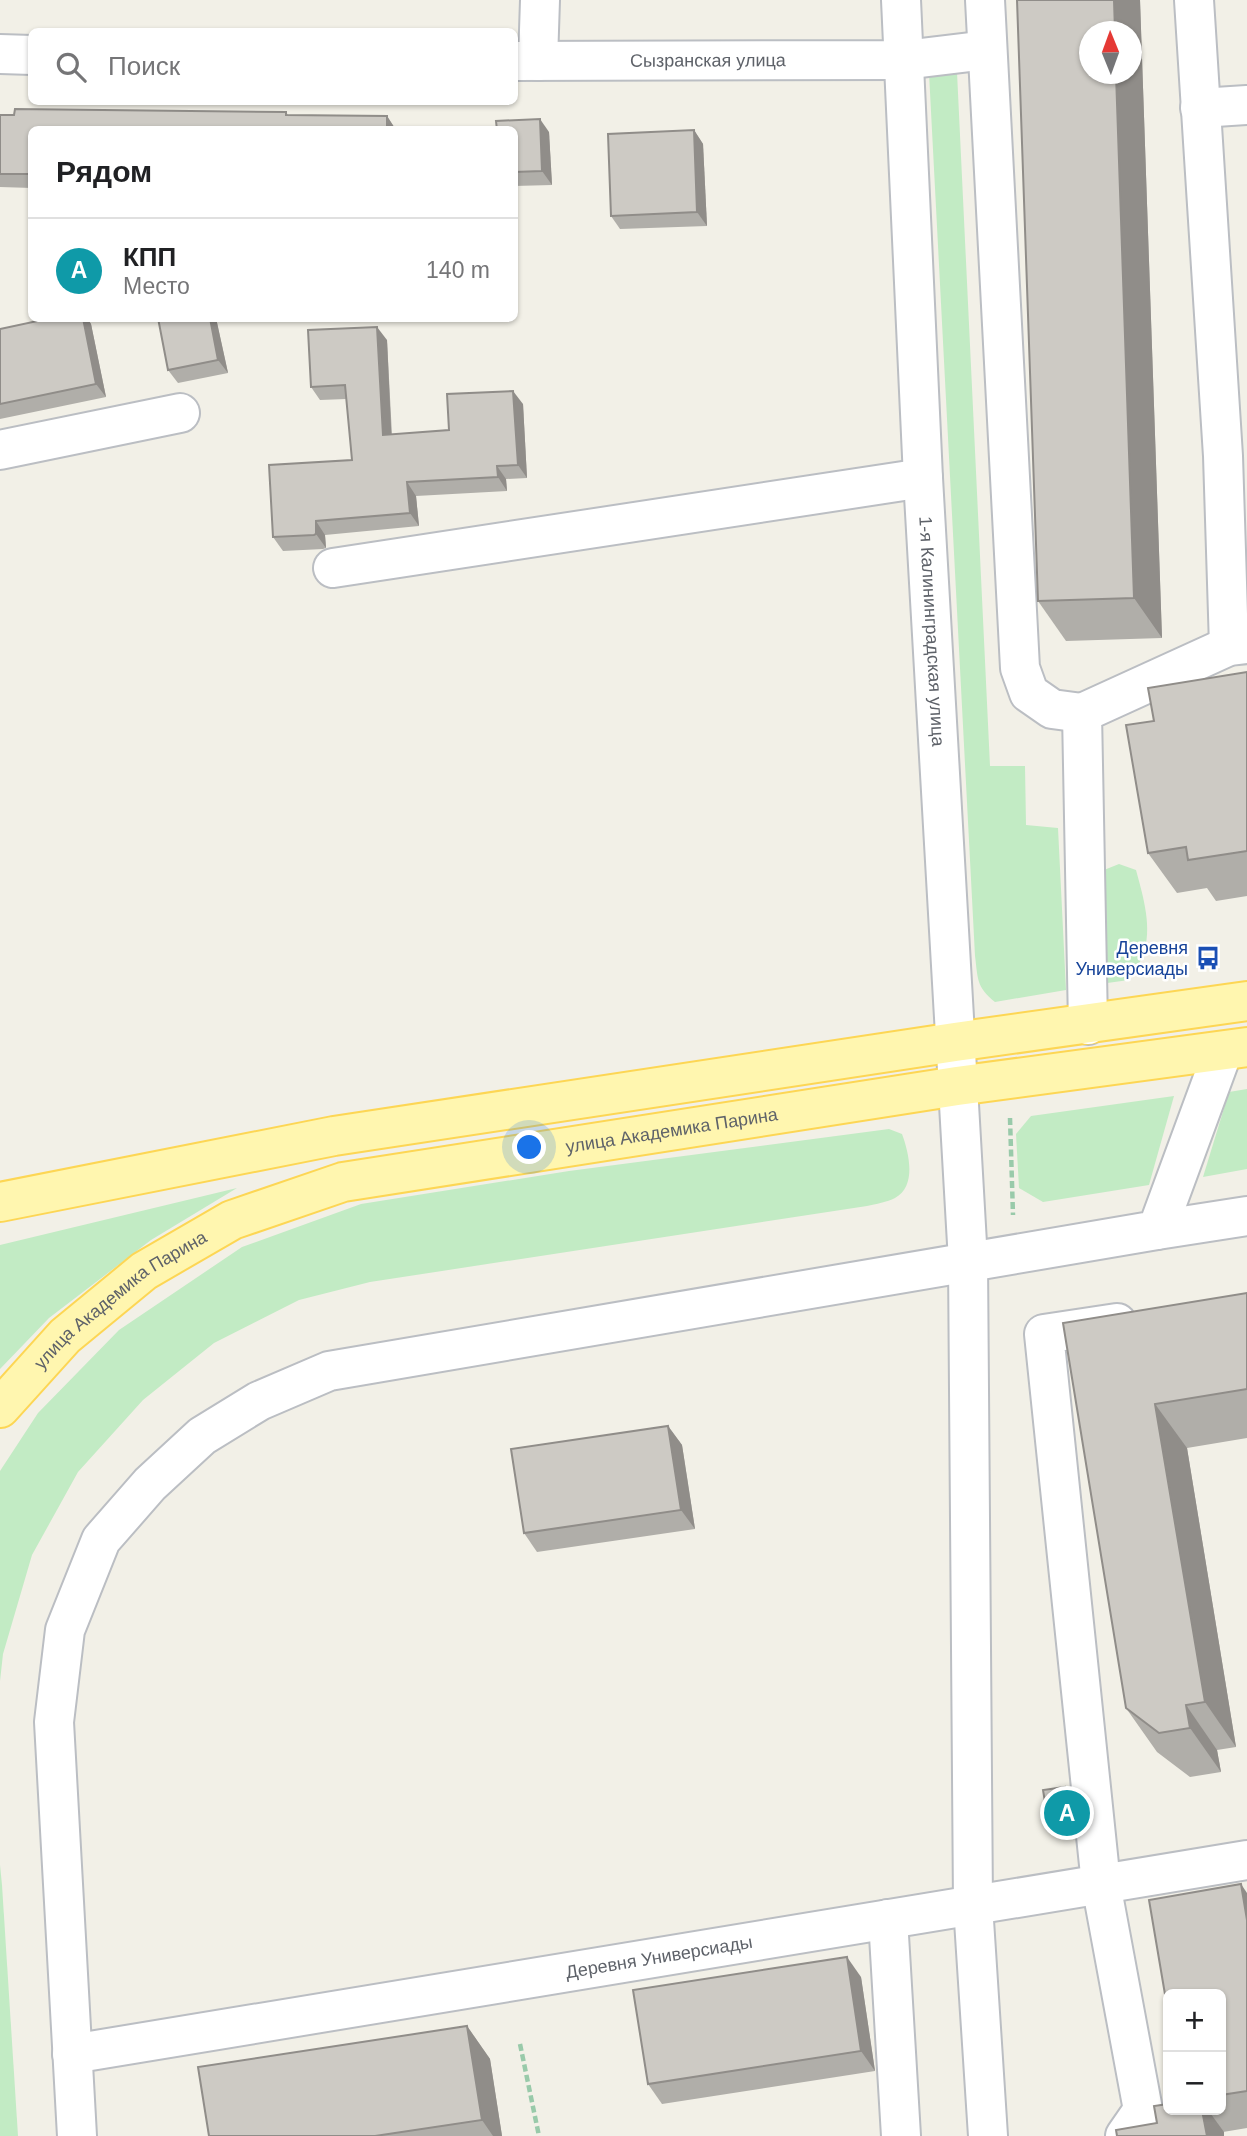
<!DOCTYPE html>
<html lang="ru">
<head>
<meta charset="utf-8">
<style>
	body { margin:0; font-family:Helvetica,sans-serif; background:#f2f2f2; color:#202124 }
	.controls { position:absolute; right:21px; bottom:21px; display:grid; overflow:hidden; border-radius:10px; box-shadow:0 2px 5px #0004 }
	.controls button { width:63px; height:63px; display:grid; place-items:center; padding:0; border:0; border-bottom:2px solid #e0e0e0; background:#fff; color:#202124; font:35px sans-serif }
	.compass { position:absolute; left:1079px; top:21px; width:63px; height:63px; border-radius:50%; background:#fff; box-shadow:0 2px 5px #0004; rotate:359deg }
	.you { position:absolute; left:530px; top:1148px; width:24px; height:24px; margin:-18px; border:5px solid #fff; border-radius:50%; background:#1a73e8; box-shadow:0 0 0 10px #1a73e833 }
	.badge { display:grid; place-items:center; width:46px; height:46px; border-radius:50%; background:#7c3aed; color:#fff; font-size:23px; font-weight:700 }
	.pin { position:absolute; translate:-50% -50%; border:4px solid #fff; box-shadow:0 2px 7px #0006 }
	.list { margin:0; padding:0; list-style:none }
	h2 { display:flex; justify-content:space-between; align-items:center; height:91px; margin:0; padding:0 28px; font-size:30px }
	h2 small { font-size:23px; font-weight:400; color:#757577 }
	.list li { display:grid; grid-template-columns:46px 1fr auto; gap:21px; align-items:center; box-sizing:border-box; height:105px; padding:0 28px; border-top:2px solid #e0e0e0 }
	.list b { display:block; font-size:26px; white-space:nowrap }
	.list p { margin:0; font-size:23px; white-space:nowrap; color:#757577 }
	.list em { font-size:23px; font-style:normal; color:#757577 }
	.icon { flex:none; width:38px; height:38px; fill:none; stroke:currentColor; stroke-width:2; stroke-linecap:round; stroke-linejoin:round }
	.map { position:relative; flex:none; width:1247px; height:2136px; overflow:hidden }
	.search { position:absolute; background:#fff; box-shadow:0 2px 5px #0004; left:28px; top:28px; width:490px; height:77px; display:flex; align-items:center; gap:18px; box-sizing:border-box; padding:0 24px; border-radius:10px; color:#757577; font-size:26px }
	.panel { position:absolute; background:#fff; box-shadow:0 2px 5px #0004; left:28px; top:126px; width:490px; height:196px; border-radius:10px }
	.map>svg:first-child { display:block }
	.green { fill:#c2ebc4 }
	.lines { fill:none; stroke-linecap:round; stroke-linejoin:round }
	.minor-casing { stroke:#bbbec3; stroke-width:42 }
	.major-casing { stroke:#fdd654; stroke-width:42 }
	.path { stroke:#99caaa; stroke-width:4.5; stroke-dasharray:7 3.5; stroke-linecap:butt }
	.minor { stroke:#fff; stroke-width:38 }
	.major { stroke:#fff6af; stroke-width:38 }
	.wall { fill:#b0aea9 }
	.shaded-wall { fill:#908d89 }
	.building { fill:#cdcac4; stroke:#908d89; stroke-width:2 }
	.labels { text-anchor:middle; stroke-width:5; stroke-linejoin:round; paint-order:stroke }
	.street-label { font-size:18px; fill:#5e6269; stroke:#fff }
	.transit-label { font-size:18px; fill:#164399; stroke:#fff; text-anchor:end }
</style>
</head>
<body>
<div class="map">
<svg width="1247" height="2136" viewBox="0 0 1247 2136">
	<rect width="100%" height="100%" fill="#f2f0e7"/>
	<!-- green -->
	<g class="green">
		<path d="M957 72 990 766H1025L1026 825 1058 828 1066 990 995 1002C976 987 978 978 975 956L929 73Z"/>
		<path d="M1119 864 1136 870C1143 896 1153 928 1143 955 1140 964 1133 972 1129 980L1100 984 1094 874Z"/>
		<polygon points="1247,1089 1247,1169 1203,1177 1229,1092"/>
		<polygon points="1174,1096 1149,1185 1043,1202 1019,1188 1016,1134 1031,1116"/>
		<path d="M889 1129 902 1134C909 1153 917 1186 895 1198 887 1202 876 1204 867 1206L370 1282 299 1300 214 1343 143 1400 78 1472 32 1555 3 1654 0 1681V1471L38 1413 119 1330 242 1247 361 1204 569 1171Z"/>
		<polygon points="237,1188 151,1240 49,1318 0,1369 0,1245"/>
		<polygon points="0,1865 2,1885 18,2136 0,2136"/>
	</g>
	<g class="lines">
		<!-- minor casing -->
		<g class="minor-casing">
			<g id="minor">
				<path id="s1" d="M901 0 923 478 968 1261 973 1905 988 2136"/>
				<polyline points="985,0 1020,668 1029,693 1052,709 1082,713"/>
				<polyline points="1194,0 1223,456 1229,646"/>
				<polyline points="0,54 32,55"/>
				<path id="s2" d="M514 61 904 60 987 50"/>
				<polyline points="538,61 540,0"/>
				<polyline points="1200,108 1247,105"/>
				<polyline points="0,450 180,413"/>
				<polyline points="333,568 923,478"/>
				<polyline points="1088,1025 1082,713 1229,646 1247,644"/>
				<polyline points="1157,1230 1247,1216"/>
				<polyline points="1117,1323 1044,1334 1101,1884 1143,2110 1125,2136"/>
				<polyline points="888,1919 901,2136"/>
				<path id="s3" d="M72 2054 1247 1860"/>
				<polyline points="77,2136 54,1722 65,1630 101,1540 150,1484 202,1436 259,1401 329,1371 1157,1230 1223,1051"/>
			</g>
		</g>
		<!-- major casing -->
		<g class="major-casing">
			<g id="major">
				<polyline points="0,1202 334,1136 955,1042 1247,1001"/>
				<path id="s4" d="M0 1408 65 1336 144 1271 232 1220 343 1182 957 1086 1247 1047"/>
			</g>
		</g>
		<!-- path -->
		<g class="path">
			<polyline points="1010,1118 1013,1215"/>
			<polyline points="520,2044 539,2136"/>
		</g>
		<!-- minor -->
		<use href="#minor" class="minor"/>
		<!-- major -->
		<use href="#major" class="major"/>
	</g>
	<!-- wall -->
	<g class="wall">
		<polygon points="1017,0 1140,0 1162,638 1066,641 1038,601"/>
		<polygon points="286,112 288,115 387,116 396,130 32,130 32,188 0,187 0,115"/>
		<polygon points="514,130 549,132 552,185 514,186"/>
		<polygon points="694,130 703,144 707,226 620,229 611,216"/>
		<polygon points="47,318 87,318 91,324 106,397 0,419 0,329 47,319"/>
		<polygon points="216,318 228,373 178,383 168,370"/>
		<polygon points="387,340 392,435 449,430 523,404 527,478 506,479 507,491 416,496 419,526 325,535 326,548 323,549 283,551 273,537 352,460 346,399 320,400 311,387"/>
		<polygon points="1247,672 1247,896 1216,901 1207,888 1177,893 1148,853 1154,721"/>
		<polygon points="1247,1293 1247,1438 1187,1448 1236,1747 1217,1750 1221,1772 1190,1777 1157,1752 1126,1708 1063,1323"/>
		<polygon points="668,1426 682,1445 695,1529 537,1552 524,1533"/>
		<polygon points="1065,1787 1070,1794 1073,1830 1054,1833 1049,1826"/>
		<polygon points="1247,1893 1247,2128 1223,2132 1224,2136 1117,2136 1157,2123 1168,2110 1221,2110 1221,1994"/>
		<polygon points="861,1977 875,2071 662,2104 648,2084"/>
		<polygon points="467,2026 490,2059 502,2136 209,2136"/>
	</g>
	<!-- shaded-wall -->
	<g class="shaded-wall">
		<polygon points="1114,0 1140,0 1162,638 1134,598 1116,74 1131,74 1131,32 1115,32"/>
		<polygon points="387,116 396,130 387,130"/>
		<polygon points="540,119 549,132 552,185 542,171"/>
		<polygon points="694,130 703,144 707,226 697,212"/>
		<polygon points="83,318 87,318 91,324 106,397 96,384"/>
		<polygon points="210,318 216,318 228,373 218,360"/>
		<polygon points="377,327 387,340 392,449 383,435"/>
		<polygon points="513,391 523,404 527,478 518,465"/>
		<polygon points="497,466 506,479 507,491 498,477"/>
		<polygon points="407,482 416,496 419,526 410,513"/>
		<polygon points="316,521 325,535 326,548 316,534"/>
		<polygon points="1155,1404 1187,1448 1236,1747 1205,1702"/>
		<polygon points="668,1426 682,1445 695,1529 681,1510"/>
		<polygon points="1186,1705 1217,1750 1221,1772 1190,1728"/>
		<polygon points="1065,1787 1070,1794 1073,1830 1069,1823"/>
		<polygon points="1241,1884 1247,1893 1247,1920"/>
		<polygon points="847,1957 861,1977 875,2071 861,2051"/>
		<polygon points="467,2026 490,2059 502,2136 493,2136 482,2120"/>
		<polygon points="1202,2110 1208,2110 1224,2132 1224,2136 1207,2136"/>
	</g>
	<!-- building -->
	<g class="building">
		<polygon points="1017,0 1114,0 1115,32 1089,32 1089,74 1116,74 1134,598 1038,601"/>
		<polygon points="15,109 286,112 286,115 387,116 387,130 32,130 32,174 0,174 0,115 14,115"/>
		<polygon points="540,119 542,171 514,172 514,130 497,130 496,121"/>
		<polygon points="694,130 697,212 611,216 608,134"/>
		<polygon points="47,318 83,318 96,384 0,404 0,329 47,319"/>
		<polygon points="158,318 210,318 218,360 168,370"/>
		<polygon points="377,327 383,435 449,430 447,394 513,391 518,465 497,466 498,477 407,482 410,513 316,521 316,534 314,535 273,537 269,465 352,460 345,385 311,387 308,330"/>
		<polygon points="1247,672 1247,851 1188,860 1186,847 1148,853 1126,725 1154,721 1148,688"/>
		<polygon points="1247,1293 1247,1389 1155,1404 1205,1702 1186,1705 1190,1728 1159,1733 1126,1708 1063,1323"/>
		<polygon points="668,1426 681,1510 524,1533 511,1449"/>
		<polygon points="1065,1787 1069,1823 1049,1826 1043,1790"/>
		<polygon points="1241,1884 1247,1920 1247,2091 1221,2095 1221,1994 1168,1994 1168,2012 1149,1900"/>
		<polygon points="847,1957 861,2051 648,2084 633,1990"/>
		<polygon points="467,2026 482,2120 375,2136 209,2136 198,2067"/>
		<polygon points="1168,2104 1168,2110 1202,2110 1207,2136 1117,2136 1116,2130 1157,2123 1154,2106"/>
	</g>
	<!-- icons -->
	<defs>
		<g id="bus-bare" transform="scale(1.89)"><path d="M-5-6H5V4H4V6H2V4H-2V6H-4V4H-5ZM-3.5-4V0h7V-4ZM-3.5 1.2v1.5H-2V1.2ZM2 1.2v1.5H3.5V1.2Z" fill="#1a4fb4" stroke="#fff" stroke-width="2.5" paint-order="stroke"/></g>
	</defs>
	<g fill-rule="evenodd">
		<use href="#bus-bare" x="1208" y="958"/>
	</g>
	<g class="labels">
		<!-- street labels -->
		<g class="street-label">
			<text dy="6" stroke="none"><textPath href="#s2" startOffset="194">Сызранская улица</textPath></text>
			<text dy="6" stroke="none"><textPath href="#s1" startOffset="632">1-я Калининградская улица</textPath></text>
			<text dy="6" stroke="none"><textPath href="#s4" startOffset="751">улица Академика Парина</textPath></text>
			<text dy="6" stroke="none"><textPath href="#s4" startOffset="163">улица Академика Парина</textPath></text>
			<text dy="6" stroke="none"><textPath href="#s3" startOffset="595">Деревня Универсиады</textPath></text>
		</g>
		<!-- transit labels -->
		<g class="transit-label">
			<text x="1188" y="954">Деревня<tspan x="1188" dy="21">Универсиады</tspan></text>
		</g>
	</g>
</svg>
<div class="controls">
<button>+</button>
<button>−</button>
</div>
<svg class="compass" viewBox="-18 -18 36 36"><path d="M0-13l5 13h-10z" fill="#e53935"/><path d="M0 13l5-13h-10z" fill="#757577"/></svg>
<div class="you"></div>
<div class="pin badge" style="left:1067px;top:1813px;background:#0f9aa8">A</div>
<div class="search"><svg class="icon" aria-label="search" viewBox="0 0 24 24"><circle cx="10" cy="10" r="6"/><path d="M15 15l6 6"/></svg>Поиск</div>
<section class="panel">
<h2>Рядом<small></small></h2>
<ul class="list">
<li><span class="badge" style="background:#0f9aa8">A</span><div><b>КПП</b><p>Место</p></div><em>140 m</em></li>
</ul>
</section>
</div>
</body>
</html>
